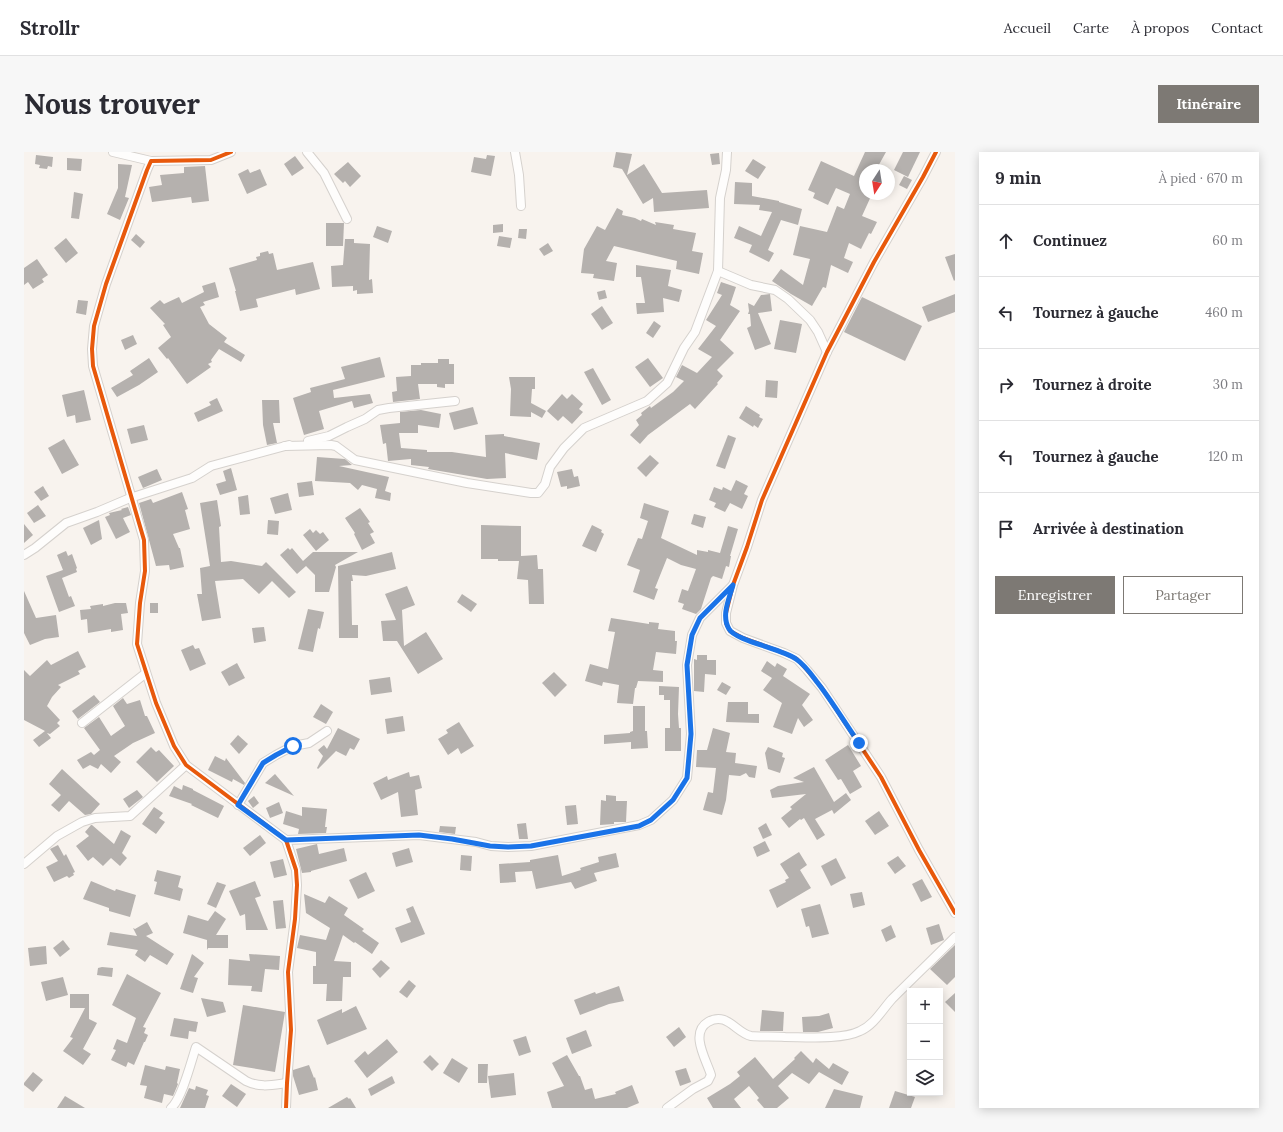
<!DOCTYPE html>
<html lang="fr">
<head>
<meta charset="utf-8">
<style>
	body { margin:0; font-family:Lora,serif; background:#f7f7f7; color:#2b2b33 }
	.controls { position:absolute; right:12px; bottom:12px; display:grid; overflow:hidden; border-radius:0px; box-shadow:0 2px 10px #0003 }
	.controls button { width:36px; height:36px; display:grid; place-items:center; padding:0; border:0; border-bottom:1px solid #e1e1e2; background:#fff; color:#2b2b33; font:20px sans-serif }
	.compass { position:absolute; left:835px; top:12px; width:36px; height:36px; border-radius:50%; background:#fff; box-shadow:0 2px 10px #0003; rotate:192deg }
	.stop { position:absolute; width:12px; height:12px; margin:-9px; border:3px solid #1a73e8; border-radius:50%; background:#fff }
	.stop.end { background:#1a73e8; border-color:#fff; box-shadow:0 1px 4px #0008 }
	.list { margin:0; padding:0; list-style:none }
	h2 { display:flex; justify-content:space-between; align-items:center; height:52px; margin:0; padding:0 16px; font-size:17px }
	h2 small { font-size:13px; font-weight:400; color:#7c7c81 }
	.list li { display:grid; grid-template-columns:26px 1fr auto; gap:12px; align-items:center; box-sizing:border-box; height:72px; padding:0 16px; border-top:1px solid #e1e1e2 }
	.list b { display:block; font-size:15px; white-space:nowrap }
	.list em { font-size:13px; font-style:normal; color:#7c7c81 }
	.actions { display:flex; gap:8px; padding:12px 16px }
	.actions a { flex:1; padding:9px 0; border:1px solid #7d7974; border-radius:0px; text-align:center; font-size:14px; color:#7d7974 }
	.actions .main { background:#7d7974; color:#fff }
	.icon { flex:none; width:22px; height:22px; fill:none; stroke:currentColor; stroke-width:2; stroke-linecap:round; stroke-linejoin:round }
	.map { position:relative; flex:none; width:931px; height:956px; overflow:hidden; border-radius:0px }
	header { display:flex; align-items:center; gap:24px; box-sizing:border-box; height:56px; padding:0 20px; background:#fff; border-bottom:1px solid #e1e1e2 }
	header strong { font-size:19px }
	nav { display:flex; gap:22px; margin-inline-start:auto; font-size:14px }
	.intro { display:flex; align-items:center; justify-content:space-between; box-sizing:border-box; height:96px; padding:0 24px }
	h1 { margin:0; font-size:28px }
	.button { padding:10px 18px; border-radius:0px; background:#7d7974; color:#fff; font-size:14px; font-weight:700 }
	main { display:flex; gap:24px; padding:0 24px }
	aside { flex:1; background:#fff; border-radius:0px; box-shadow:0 2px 10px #0003 }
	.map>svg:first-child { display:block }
	.building { fill:#b5b1ae }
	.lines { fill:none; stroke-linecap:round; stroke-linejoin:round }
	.street-casing { stroke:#d5d1cd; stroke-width:10 }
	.street { stroke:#fefdfc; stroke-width:8 }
	.cycleway-casing { stroke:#fff; stroke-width:6 }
	.cycleway { stroke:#e8590c; stroke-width:4 }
	.route { stroke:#1a73e8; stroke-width:5 }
</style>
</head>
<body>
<header>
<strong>Strollr</strong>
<nav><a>Accueil</a><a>Carte</a><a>À propos</a><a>Contact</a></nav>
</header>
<div class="intro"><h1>Nous trouver</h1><a class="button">Itinéraire</a></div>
<main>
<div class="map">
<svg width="931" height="956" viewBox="0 0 931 956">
	<rect width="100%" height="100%" fill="#f8f3ee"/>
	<!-- building -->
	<g class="building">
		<polygon points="592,0 608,2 603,23 620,12 638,41 683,38 685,56 630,60 629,46 619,52 598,17 589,15"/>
		<polygon points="841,0 862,0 852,18 841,18 841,42 848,42 838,64 853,70 847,82 845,81 837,97 825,91 820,106 829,110 824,121 807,113 802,136 799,135 788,154 767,142 748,129 757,117 779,133 786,107 769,103 776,74 803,80 813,54 820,57 826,42 812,36 804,53 789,46 791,41 784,38 797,9 830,24"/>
		<polygon points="879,0 896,0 884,25 870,18"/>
		<polygon points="695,1 696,12 688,13 686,2"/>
		<polygon points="12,3 29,5 28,15 24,14 23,17 15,16 16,13 11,12"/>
		<polygon points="463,3 471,4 467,24 447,20 450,5 462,7"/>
		<polygon points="271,4 280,16 268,24 260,12"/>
		<polygon points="43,6 58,7 57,19 43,18"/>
		<polygon points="729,7 742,15 734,27 721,19"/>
		<polygon points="324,10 337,24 326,35 321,29 319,31 310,22"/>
		<polygon points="94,12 108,13 101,45 105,46 96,68 83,62 94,36"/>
		<polygon points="181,14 185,49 168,51 167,45 128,50 125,35 138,33 136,23 160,21 160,15"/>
		<polygon points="224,17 226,21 236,17 243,33 223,42 214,22"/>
		<polygon points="880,24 888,28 883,37 875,33"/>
		<polygon points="711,30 728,31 728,44 755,49 755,50 778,57 774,73 757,68 744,98 750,101 745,110 725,100 728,93 710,86 715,74 737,84 748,60 735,58 736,53 710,52"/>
		<polygon points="50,40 59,42 55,67 47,66"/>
		<polygon points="593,56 599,59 598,63 611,66 617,69 618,67 632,73 631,70 650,73 649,77 672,81 668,99 679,101 675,122 652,117 653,109 590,94 582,109 593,111 590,129 569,126 570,122 557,121 560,97 573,74 581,78"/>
		<polygon points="302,71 320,71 319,94 302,94"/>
		<polygon points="479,72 479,80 469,81 469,73"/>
		<polygon points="353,74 368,79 364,91 349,85"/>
		<polygon points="495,77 503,77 502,87 494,86"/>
		<polygon points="112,82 121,90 116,96 107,88"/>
		<polygon points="475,84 488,86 486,96 473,94"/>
		<polygon points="42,86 54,101 42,111 30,96"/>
		<polygon points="321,87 330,87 330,91 346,92 345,128 348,127 349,141 333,142 333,138 329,139 329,134 308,135 307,114 319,113"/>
		<polygon points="524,91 529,99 520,104 515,97"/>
		<polygon points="244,99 245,102 249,101 253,118 289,110 296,137 272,143 271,137 232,147 234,155 216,159 211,139 212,139 205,116 233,108 232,105 236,104 236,101"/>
		<polygon points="931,102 931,128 930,129 921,105"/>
		<polygon points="13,107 24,123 18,127 20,130 9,137 4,130 0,133 0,116"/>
		<polygon points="612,113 647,118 644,134 658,138 655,150 639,146 640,160 613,162 612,151 621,151 617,125 612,125"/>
		<polygon points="191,130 195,145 179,150 181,153 176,155 185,172 203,186 200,190 221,203 217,210 195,197 187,208 188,210 184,212 187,215 163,232 144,206 143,207 134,196 147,185 139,173 141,172 126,156 136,148 140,152 155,145 158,151 180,140 178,134"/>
		<polygon points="697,130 712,135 706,153 716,159 696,188 710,201 693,218 699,224 693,231 694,232 671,257 666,252 624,283 616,292 606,283 615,273 612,268 618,263 617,261 626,254 627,256 649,240 660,229 652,225 658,213 673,221 688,205 674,197 692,174 682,168 698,143 693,141"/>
		<polygon points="581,138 583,146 575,148 573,140"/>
		<polygon points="746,142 748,159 734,161 747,192 731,198 723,176 727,174 726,162 724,162 725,159 724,151 730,154 737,143"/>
		<polygon points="931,142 931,160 904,170 898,155"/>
		<polygon points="838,145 898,174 881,209 820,180"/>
		<polygon points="54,148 64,149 62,163 52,161"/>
		<polygon points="578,154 589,171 578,178 567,162"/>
		<polygon points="756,168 778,172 772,201 750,197"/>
		<polygon points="630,169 637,174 629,186 622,181"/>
		<polygon points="109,183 113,192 101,198 97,188"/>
		<polygon points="356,205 361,225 309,238 310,246 346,242 349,251 330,256 328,249 295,259 300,277 280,283 269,246 287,240 286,236 321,227 317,215"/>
		<polygon points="125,206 134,220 115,233 93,245 87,236 109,223 106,219"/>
		<polygon points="624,206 639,226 626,235 611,215"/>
		<polygon points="414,207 425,207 425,212 430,212 430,232 421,232 421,236 413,235 413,232 394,232 396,247 369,250 368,240 373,239 372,225 387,224 387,213 397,213 397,211 414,211"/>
		<polygon points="569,216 587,248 578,253 560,220"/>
		<polygon points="485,225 511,225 511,237 508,237 507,251 522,259 518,266 507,260 507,265 486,264 487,237"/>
		<polygon points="742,228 754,229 753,246 741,245"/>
		<polygon points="60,238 67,268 52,271 51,263 43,265 38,243"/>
		<polygon points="538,242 543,247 548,242 559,252 555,257 559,260 548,272 539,264 534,269 523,259"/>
		<polygon points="193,246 199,259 174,270 170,261 187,253 185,250"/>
		<polygon points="238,248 255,248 256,271 249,271 253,291 243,293 239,273"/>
		<polygon points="722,254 736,263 735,265 739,267 734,276 730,273 729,275 715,266"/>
		<polygon points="449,255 454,272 430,278 425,261"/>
		<polygon points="397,258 417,262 415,276 394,273 394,281 375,281 377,296 403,298 403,300 428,300 462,305 461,283 480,282 480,284 516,291 513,308 481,301 482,326 463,327 404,317 405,315 387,313 387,307 364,309 362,291 359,292 356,273 376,271 376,260"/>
		<polygon points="120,273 124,288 107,292 103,277"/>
		<polygon points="704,283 712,286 701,317 692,314"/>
		<polygon points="40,287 55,313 38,322 24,296"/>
		<polygon points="626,303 635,311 622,325 613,316"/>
		<polygon points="293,305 321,307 328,313 315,314 365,325 361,339 367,341 366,349 351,346 353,337 338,333 334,338 326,331 291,329"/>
		<polygon points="207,316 213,338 196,343 192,332 202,329 199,319"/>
		<polygon points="133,317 138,328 119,336 114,325"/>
		<polygon points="548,317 550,325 554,324 556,334 543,337 543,334 537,335 533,320"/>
		<polygon points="712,328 724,334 720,342 724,344 718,357 706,351 701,360 690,355 692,351 685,348 690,335 698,338 699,335 707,339"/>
		<polygon points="288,329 290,343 275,345 273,331"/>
		<polygon points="19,334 25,344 17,349 10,340"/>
		<polygon points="158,340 164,357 161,358 166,377 149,382 155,396 156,396 160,415 146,418 145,413 132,414 115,351 127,347 129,351"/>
		<polygon points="264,341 268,358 251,362 246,346"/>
		<polygon points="224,343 226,362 216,363 214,345"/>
		<polygon points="193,348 197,374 195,375 197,410 207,409 238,414 242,410 272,440 265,446 248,429 235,442 219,427 191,429 197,466 178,469 173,442 178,442 176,416 186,414 176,351"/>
		<polygon points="620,351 645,359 637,386 673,403 673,398 684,400 684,398 696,401 704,374 714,377 706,404 707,404 705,415 702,414 698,427 689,424 687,426 677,457 672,462 658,457 660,452 654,450 658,437 664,439 672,417 657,413 643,406 631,436 634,437 630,448 609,440 616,418 603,413 614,386 618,387 624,369 616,366"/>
		<polygon points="14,353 22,364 10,371 3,361"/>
		<polygon points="104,355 107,363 99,366 106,380 92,387 81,365 86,363 85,361 98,358 97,357"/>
		<polygon points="336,356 346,370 344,371 350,380 346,382 351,391 338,398 330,382 331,381 321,366"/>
		<polygon points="670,362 682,365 679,376 667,372"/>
		<polygon points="75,368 78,387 67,393 59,376"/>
		<polygon points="244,368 255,369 254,383 243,382"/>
		<polygon points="0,372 9,383 0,391"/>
		<polygon points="457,373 497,374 497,404 513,403 514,417 519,417 520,452 505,452 504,428 493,427 495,409 474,409 474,407 457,407"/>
		<polygon points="568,373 578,378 577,380 580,382 572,400 558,394"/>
		<polygon points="286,377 289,381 292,378 296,382 299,380 305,388 292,399 279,383"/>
		<polygon points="264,396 266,398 268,396 279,409 289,400 334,400 311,413 312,415 305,440 291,440 291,423 282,414 273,422 256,403"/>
		<polygon points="42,399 44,404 48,402 53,416 52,417 53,420 38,426 45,445 47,444 51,454 35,460 22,424 39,418 33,403"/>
		<polygon points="368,400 372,417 342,424 328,423 329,429 327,429 328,473 334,473 334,486 315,486 314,414"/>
		<polygon points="383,434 391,453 378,458 380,494 402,480 419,507 394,522 373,489 359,489 357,469 372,468 361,442"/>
		<polygon points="0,439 12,466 32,463 35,485 21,487 6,493 0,481"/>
		<polygon points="438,442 453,452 447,460 433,450"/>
		<polygon points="91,451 102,451 104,461 97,462 99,478 87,480 87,477 64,481 63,467 57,468 56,458 67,457 66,454 79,452 79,454"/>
		<rect x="126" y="451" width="8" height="10"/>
		<polygon points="284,457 300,460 296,477 294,476 289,500 274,497"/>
		<polygon points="587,466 625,472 625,470 635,471 634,477 651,479 651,489 653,489 652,502 632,500 629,518 639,519 639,530 614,529 612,536 611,536 609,552 593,551 595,533 579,530 578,534 561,529 566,512 584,517 591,480 584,479"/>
		<polygon points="240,475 242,489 230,491 228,476"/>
		<polygon points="169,493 171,497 175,496 182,512 166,519 157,498"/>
		<polygon points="54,499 62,515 54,519 56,522 34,533 37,535 28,545 23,554 36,568 33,571 36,574 26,582 23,581 27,586 15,595 9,588 21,579 0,568 0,518 6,524 23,508 27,513"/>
		<polygon points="673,503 683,503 683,508 692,508 692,523 681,522 680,540 670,539 670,507 673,508"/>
		<polygon points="743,509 751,515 753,511 763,517 759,524 786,542 778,553 789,568 780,575 774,566 768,582 749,575 758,551 739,538 748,526 737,519"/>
		<polygon points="213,511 221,526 205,534 197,520"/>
		<polygon points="530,520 543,533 531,545 518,531"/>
		<polygon points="366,525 368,540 347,543 345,528"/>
		<polygon points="698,530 707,535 702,543 693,538"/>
		<polygon points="635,534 655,535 654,562 655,576 657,576 657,599 641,599 641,576 646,576 646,548 640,548 640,543 635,543"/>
		<polygon points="70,543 76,550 54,567 48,559"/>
		<polygon points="99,546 103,552 116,548 121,564 123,564 131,581 109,591 90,604 97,610 87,621 77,612 74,617 66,613 59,617 53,608 67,600 70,603 76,598 60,576 75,565 87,584 101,574 89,554"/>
		<polygon points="704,550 724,550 724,562 735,562 735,571 702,570"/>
		<polygon points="297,552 309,560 302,572 289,565"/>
		<polygon points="609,554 621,554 621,579 623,579 624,596 607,597 607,590 580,592 580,583 606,581 606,580 609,579"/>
		<polygon points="379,564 381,579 363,582 361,567"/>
		<polygon points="435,570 450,594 437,602 434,596 424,603 414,587 424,581 422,578"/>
		<polygon points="314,576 336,587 330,598 326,596 322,604 312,599 294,617 293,616 299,604 294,598 300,593 303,597"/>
		<polygon points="689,576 706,581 702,600 712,601 711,611 733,614 731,626 725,625 722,621 716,624 705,623 702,648 698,663 679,658 684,640 689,641 692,616 672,615 673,598 683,598"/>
		<polygon points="214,583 224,592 215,602 206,592"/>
		<polygon points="824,593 837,614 829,619 838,635 826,642 817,627 814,628 801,608"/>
		<polygon points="127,595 132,600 135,598 150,614 133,630 112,610"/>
		<polygon points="744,595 759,601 758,605 761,606 756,621 744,617 741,601"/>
		<polygon points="191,604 201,609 202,606 221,631 220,633 209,627 208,630 184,618"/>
		<polygon points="790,615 810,650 822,641 827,648 810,662 808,658 791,667 801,683 793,688 780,666 777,668 776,667 765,676 757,666 768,657 766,655 782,642 748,646 746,638 754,634 780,630 769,626"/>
		<polygon points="38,617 76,652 67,662 61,663 45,649 35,660 27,653 37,643 25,632"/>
		<polygon points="385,620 386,625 395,623 398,636 391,638 394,663 377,665 374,640 357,648 349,631 363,624 364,628"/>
		<polygon points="251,622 270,644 241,631"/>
		<polygon points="159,633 169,637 169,638 200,654 194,666 167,653 168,652 145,644 150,634 158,638"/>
		<polygon points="113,638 119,645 105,656 99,647"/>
		<polygon points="582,643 592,644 592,649 603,649 602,670 590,670 590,672 576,673 577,648 582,649"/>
		<polygon points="230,644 235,651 229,656 224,649"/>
		<polygon points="255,650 259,661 246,666 242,656"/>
		<polygon points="552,653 554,672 543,673 541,654"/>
		<polygon points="130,655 139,661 135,666 141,670 132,682 118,672"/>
		<polygon points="278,655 303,657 301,675 303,675 302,681 274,682 275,677 259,672 262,659 278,664"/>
		<polygon points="855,659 865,674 851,683 841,669"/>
		<polygon points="502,671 504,687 495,687 493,672"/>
		<polygon points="742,671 748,683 739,687 734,676"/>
		<polygon points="67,673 68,673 90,692 97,678 107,684 98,701 103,706 96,714 87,706 79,714 69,705 64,709 52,694 65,684 61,680"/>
		<polygon points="416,674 432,675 431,682 415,680"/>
		<polygon points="236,683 242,691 226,704 219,696"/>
		<polygon points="741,689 746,699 733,705 729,695"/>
		<polygon points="293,692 295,702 320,696 323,709 287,719 287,720 278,721 272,697"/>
		<polygon points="34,693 40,704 42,702 51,720 49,721 50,723 45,726 43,724 30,730 22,715 34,709 26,697"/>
		<polygon points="385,696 389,710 372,715 368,701"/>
		<polygon points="775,700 783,713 776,718 787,736 753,756 745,738 762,730 761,728 765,726 756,712"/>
		<polygon points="592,701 595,715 570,721 573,729 551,737 547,730 512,737 508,719 491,720 492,730 476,731 475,712 506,710 506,708 534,703 538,724 557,718 556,716 575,710 574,705"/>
		<polygon points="437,703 448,704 447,719 436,718"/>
		<polygon points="874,704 882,714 871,722 863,711"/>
		<polygon points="812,706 822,726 807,734 797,714"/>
		<polygon points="259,707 263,723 250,726 246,710"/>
		<polygon points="133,718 157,724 154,735 159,737 156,749 130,742 133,730 130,729"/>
		<polygon points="342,720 351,739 334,747 325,728"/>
		<polygon points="898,727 908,745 897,750 888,732"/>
		<polygon points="67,729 91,739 92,737 112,743 106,765 85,759 85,756 59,747"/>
		<polygon points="231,729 237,744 231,746 244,778 222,778 221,762 216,764 205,739"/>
		<polygon points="193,730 202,733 192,756 183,752"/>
		<polygon points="838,740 841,753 829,756 826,742"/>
		<polygon points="280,742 301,751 305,744 324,756 320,763 340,777 338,779 355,791 348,802 331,790 330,791 319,783 310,809 327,810 327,825 319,825 318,849 302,849 303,832 289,832 289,814 292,814 292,800 273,796 276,783 302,788 306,776 282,761"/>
		<polygon points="259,748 262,776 252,777 249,749"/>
		<polygon points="796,752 805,782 788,786 785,774 782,775 777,757"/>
		<polygon points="389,754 401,782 377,791 371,776 387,770 382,757"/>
		<polygon points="191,759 202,767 192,783 204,783 204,796 184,796 183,798 183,788 159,781 164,763 184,769"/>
		<polygon points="123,770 129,781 122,784 150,802 143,813 126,803 121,810 111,803 114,798 83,793 86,780 113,784 109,776 111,777"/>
		<polygon points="915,772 920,788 907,793 902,776"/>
		<polygon points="867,773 872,785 862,790 857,778"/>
		<polygon points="39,788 46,797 36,805 29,796"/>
		<polygon points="931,793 931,825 923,833 906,817"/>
		<polygon points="22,794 23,812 6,814 4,796"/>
		<polygon points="168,802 180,811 170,825 174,826 169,841 156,837"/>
		<polygon points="225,802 256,804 255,818 241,817 238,840 227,839 228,834 204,833 205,807 226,809"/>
		<polygon points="357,808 366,816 356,826 348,817"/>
		<polygon points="78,815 89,816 88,825 73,823 74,816"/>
		<polygon points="103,822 137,841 119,875 122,876 120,881 124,883 121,890 120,890 110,913 104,910 102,915 87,908 92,898 89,897 93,887 103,891 112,866 88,853"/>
		<polygon points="39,825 44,843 22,849 17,830"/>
		<polygon points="385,828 392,834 383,846 375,840"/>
		<polygon points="595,834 600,849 585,852 556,863 550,848 571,840 572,842"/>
		<polygon points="931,841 931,860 921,850"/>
		<polygon points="46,842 65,842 65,867 73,871 59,897 67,902 59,913 39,899 49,886 46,885 61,856 46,856"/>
		<polygon points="177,846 199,850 202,860 183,865"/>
		<polygon points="219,853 261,860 251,920 209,913"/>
		<polygon points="332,854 343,877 303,893 293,868 318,857 318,861"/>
		<polygon points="738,858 760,860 759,879 736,879"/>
		<polygon points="805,861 809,876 794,880 779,880 778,865 795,864"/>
		<polygon points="150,866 174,870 172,880 165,879 164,887 146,884"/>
		<polygon points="655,875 662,885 650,895 642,885"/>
		<polygon points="562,878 568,894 548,902 542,886"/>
		<polygon points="502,884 507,900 495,904 489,888"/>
		<polygon points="363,887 374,900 343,926 330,909 341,899 344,903"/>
		<polygon points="777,899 789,911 792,906 805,917 809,911 825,920 818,933 795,920 785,932 768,921 754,934 765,946 753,956 740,956 733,948 735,946 725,934 710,947 717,956 689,956 683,946 706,932 716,924 713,920 731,905 749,927 771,907 770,906"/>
		<polygon points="406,903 415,912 408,919 399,910"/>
		<polygon points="543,903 555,924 556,924 561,938 568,936 571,947 592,942 591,940 608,933 615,951 603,956 528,956 523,940 540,934 528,911"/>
		<polygon points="428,906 444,916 435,931 419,921"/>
		<polygon points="454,912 464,912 463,931 454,931"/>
		<polygon points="121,913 141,918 142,914 156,917 153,931 154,932 149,944 140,942 138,951 120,946 123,934 116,933"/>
		<polygon points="285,913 290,926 291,925 294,938 275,943 269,924 269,918"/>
		<polygon points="662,916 667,930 656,934 651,919"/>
		<polygon points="9,920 19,928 9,940 0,933 0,931"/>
		<polygon points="490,921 492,943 467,946 464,924"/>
		<polygon points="368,924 371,931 347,944 344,937"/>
		<polygon points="207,932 222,942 213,955 198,944"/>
		<polygon points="172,934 184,938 182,943 185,944 181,956 156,956 165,936 171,938"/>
		<polygon points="810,937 839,944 836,956 801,956"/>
		<polygon points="871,939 891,945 887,956 865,956"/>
		<polygon points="41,944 61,956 33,956"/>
		<polygon points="323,945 325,947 326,946 332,956 304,956"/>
	</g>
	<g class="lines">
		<!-- street casing -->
		<g class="street-casing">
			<g id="street">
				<polyline points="89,0 127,9"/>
				<polyline points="207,0 187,8 127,9 123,18 82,132 70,174 68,197 69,214 120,388 121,419 116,451 113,492 132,551 150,594 162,613 262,688 272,718 273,733 271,767 264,820 267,878 263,931 262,956"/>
				<polyline points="283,0 300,21 323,67"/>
				<polyline points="491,0 495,23 497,54"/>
				<polyline points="912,0 899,25 850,110 803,200 738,348 723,395 709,433 702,461 702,471 706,479 719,486 760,501 773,507 783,518 798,536 857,625 895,698 931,761"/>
				<polyline points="694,119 727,133 751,138 764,147 786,168 794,180 803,200"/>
				<polyline points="284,289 305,284 323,275 341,267 354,258 365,256 431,249"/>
				<polyline points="261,294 307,293 312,294 331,308 443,331 507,341 514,341 521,332 526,315 540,296 560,276 623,249 643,231 660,196 671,180 694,119 696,46 702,18 703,0"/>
				<polyline points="0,403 11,396 42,371 73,360 106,346 168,326 187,314 265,293"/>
				<polyline points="58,571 122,521"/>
				<polyline points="214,653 239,611 252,603 269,594 285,591 303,579"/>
				<polyline points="262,688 395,683 452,690 467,694 484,695 507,694 615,673 627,668 649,648 663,626 667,582 663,513 668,483 676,466 708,434"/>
				<polyline points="0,712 33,684 58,670 71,666 106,664 162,613"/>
				<path d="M147 956C158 947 167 910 172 895L222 929C236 936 248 933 263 931"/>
				<path d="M643 956 669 937 684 929 687 923C683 909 665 881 684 870 703 859 712 881 727 884 738 885 750 884 761 885 781 885 818 888 836 879 850 873 858 858 868 847 889 826 910 806 931 785"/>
			</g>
		</g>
		<!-- street -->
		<use href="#street" class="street"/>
		<!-- cycleway casing -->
		<g class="cycleway-casing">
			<g id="cycleway">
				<polyline points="207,0 187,8 127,9 123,18 82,132 70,174 68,197 69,214 120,388 121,419 116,451 113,492 132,551 150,594 162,613 262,688 272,718 273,733 271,767 264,820 267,878 263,931 262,956"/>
				<polyline points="912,0 899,25 850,110 803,200 738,348 723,395 709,433 702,461 702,471 706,479 719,486 760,501 773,507 783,518 798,536 857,625 895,698 931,761"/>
			</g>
		</g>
		<!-- cycleway -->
		<use href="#cycleway" class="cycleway"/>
	</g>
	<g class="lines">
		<!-- route -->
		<path class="route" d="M269 594 252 603 239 611 214 653 262 688 395 683 428 687 466 694 484 695 507 694 615 674 627 668 649 648 663 626 667 582 663 513 668 483 676 466 709 433C705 447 697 464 705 477 712 489 759 497 772 507 781 513 787 522 793 530 808 549 821 571 835 591"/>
	</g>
</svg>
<div class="controls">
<button>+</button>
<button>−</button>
<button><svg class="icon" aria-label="layers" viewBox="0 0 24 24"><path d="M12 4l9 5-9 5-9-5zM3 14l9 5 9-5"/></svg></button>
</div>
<svg class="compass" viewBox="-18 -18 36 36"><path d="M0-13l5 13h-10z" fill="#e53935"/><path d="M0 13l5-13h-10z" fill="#7c7c81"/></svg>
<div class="stop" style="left:269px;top:594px"></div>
<div class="stop end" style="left:835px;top:591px"></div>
</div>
<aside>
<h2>9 min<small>À pied · 670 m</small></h2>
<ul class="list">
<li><svg class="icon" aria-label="ahead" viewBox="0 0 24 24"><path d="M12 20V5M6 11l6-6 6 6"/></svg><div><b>Continuez</b></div><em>60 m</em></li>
<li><svg class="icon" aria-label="left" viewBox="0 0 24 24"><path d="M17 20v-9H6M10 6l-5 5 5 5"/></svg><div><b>Tournez à gauche</b></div><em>460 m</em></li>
<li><svg class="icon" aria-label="right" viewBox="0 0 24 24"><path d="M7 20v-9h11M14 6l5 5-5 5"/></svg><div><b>Tournez à droite</b></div><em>30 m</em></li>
<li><svg class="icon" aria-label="left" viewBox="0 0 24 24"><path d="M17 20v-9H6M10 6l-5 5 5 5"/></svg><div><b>Tournez à gauche</b></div><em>120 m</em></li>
<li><svg class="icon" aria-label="arrive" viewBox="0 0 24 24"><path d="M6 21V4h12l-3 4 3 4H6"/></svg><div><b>Arrivée à destination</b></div></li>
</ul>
<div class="actions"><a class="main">Enregistrer</a><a>Partager</a></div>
</aside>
</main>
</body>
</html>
